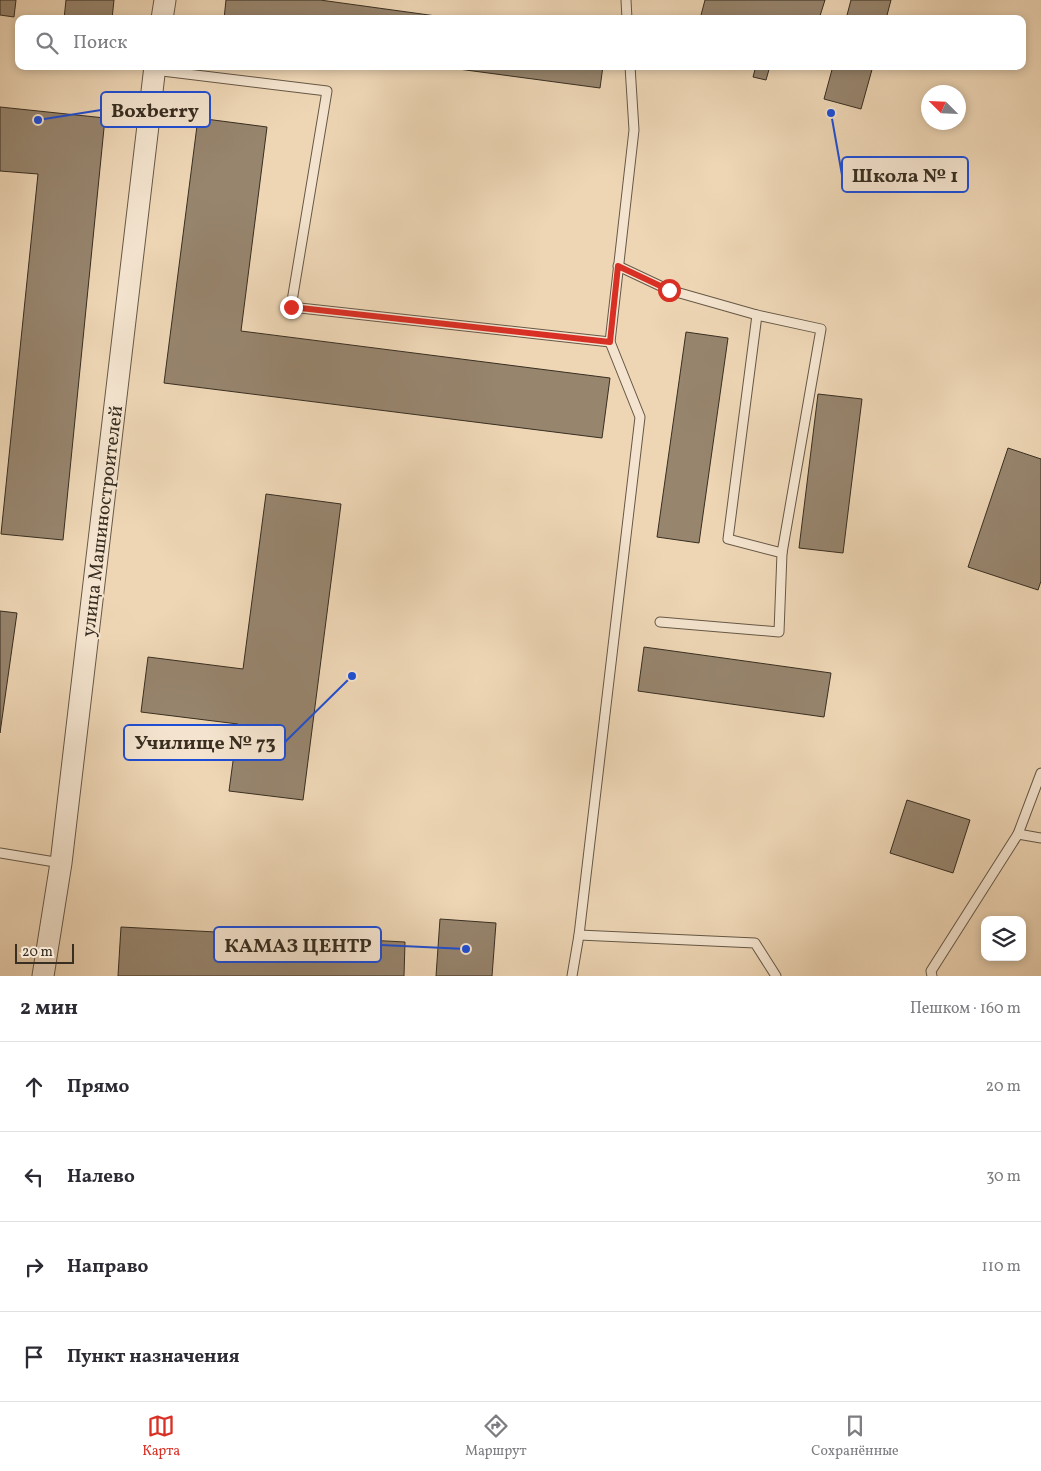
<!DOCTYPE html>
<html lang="ru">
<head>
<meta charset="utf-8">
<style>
	body { margin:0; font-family:Vollkorn,serif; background:#f2f2f3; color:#2b2b33 }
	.controls { position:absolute; right:15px; bottom:15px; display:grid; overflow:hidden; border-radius:10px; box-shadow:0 2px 8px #0003 }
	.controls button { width:45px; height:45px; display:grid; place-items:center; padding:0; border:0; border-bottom:1px solid #e1e1e2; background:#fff; color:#2b2b33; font:25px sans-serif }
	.compass { position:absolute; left:921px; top:85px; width:45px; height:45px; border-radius:50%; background:#fff; box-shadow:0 2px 8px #0003; rotate:294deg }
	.scale { position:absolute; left:15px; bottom:12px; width:59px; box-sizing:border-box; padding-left:5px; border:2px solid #382e21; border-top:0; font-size:14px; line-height:18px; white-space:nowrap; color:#382e21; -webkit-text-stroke:4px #f4e4cf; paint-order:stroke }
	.stop { position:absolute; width:15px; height:15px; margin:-11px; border:4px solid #d93025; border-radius:50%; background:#fff }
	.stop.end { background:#d93025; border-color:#fff; box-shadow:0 1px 5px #0008 }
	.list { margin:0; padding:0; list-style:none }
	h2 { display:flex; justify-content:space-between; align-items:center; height:65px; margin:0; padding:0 20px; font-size:21px }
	h2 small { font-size:16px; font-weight:400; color:#7c7c81 }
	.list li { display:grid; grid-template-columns:32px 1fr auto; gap:15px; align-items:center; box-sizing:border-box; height:90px; padding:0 20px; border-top:1px solid #e1e1e2 }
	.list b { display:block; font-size:19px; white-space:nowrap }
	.list em { font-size:16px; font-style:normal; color:#7c7c81 }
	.icon { flex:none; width:28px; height:28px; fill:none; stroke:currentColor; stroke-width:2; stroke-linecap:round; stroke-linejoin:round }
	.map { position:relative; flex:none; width:1041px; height:976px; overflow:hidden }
	.search { position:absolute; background:#fff; box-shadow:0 2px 8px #0003; left:15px; right:15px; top:15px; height:55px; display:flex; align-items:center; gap:12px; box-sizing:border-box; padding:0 18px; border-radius:10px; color:#7c7c81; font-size:19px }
	.sheet { height:425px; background:#fff }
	nav { display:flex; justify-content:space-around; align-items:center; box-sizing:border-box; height:70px; border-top:1px solid #e1e1e2; background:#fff; font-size:14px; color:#7c7c81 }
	nav a { display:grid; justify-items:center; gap:2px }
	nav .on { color:#d93025 }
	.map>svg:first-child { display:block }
	.building { fill:#97856e; stroke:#382e21 }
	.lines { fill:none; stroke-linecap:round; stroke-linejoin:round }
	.service-casing { stroke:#665846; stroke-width:11 }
	.tertiary-casing { stroke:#665846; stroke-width:23 }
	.service { stroke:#f4e4cf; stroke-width:9 }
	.tertiary { stroke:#f4e4cf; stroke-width:21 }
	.route { stroke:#d93025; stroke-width:6 }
	.labels { text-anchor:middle; stroke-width:4; stroke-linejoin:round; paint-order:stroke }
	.street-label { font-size:19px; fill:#382e21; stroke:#f4e4cf }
	.leader { fill:none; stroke:#1d4ed8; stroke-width:2 }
	.callout-dot { fill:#1d4ed8; stroke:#f4e4cf; stroke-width:2 }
	.callout { fill:#f4e4cf; stroke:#1d4ed8; stroke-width:2 }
	.callout-label { font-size:20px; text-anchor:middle; font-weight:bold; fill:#382e21 }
</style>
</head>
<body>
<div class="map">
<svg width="1041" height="976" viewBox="0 0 1041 976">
	<rect width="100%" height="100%" fill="#eed6b5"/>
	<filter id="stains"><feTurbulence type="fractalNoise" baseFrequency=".004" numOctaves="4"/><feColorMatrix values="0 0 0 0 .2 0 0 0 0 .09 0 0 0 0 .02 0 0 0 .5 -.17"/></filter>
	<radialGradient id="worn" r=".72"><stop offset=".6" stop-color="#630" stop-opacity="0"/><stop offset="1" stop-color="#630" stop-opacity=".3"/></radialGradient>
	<!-- building -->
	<g class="building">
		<polygon points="0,0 16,0 14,17 0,15"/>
		<polygon points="66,0 114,0 112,19 64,19"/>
		<polygon points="226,0 320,0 458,19 224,19"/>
		<polygon points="705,0 825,0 819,19 700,19"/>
		<polygon points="851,0 891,0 886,19 846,19"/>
		<polygon points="436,66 603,66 600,88"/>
		<polygon points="756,66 770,66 766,80 753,77"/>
		<polygon points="833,66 873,66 861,109 824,99"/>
		<polygon points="0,107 105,118 63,540 1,534 38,174 0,171"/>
		<polygon points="198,118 267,127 241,331 610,378 602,438 164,383"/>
		<polygon points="686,332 728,338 699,543 657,537"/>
		<polygon points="818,394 862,399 843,553 799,548"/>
		<polygon points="1008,448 1041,459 1041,581 1038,590 968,567"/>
		<polygon points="266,494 341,504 303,800 229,791 238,724 141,712 148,657 243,669"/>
		<polygon points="0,611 17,613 0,733"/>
		<polygon points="644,647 831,673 824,717 638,691"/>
		<polygon points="907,800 970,820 953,873 890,853"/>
		<polygon points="440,919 496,923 492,976 436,976"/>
		<polygon points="121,927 405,942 404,976 118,976"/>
	</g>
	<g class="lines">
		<!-- service casing -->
		<g class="service-casing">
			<g id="service">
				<polyline points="626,0 627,19"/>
				<polyline points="154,70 327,91 291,307 610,342"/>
				<polyline points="618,266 669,290 757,315 728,539 782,553 779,632 660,622"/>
				<polyline points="757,315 821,329 782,553"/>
				<polyline points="1041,773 1018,834 1041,838"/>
				<polyline points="0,853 61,863"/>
				<polyline points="579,935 755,943 776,976"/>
				<polyline points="572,976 579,935 640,417 610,342 634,130 630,66"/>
				<polyline points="932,976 931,971 1018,834"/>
			</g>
		</g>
		<!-- tertiary casing -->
		<g class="tertiary-casing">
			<g id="tertiary">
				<polyline points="162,19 165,0"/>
				<polyline points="43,976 61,863 155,66"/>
			</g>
		</g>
		<!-- service -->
		<use href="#service" class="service"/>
		<!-- tertiary -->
		<use href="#tertiary" class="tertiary"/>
	</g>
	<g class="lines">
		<!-- route -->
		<polyline class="route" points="291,307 610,342 618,266 669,290"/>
	</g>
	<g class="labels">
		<!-- street labels -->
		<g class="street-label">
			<text transform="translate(101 521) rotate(-83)" y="7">улица Машиностроителей</text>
		</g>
	</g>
	<!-- callouts -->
	<path class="leader" d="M38 120L101 110M831 113L842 175M352 676L285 742M466 949L381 945"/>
	<g class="callout-dot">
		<circle cx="38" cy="120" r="5"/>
		<circle cx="831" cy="113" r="5"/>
		<circle cx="352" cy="676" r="5"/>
		<circle cx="466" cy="949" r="5"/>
	</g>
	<g class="callout">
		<rect x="101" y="92" width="109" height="35" rx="5"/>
		<rect x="842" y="157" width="126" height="35" rx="5"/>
		<rect x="124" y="725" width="161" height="35" rx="5"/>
		<rect x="214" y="927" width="167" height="35" rx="5"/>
	</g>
	<g class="callout-label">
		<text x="155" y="117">Boxberry</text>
		<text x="905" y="182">Школа № 1</text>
		<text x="205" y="749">Училище № 73</text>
		<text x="298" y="952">КАМАЗ ЦЕНТР</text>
	</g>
	<rect width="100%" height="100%" filter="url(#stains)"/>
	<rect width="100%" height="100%" fill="url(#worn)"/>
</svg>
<div class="controls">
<button><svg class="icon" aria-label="layers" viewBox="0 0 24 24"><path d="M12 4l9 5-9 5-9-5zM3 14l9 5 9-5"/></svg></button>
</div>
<svg class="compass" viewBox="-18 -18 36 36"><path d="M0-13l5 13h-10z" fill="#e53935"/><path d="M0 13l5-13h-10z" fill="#7c7c81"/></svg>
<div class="scale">20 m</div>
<div class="stop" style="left:669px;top:290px"></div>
<div class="stop end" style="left:291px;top:307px"></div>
<div class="search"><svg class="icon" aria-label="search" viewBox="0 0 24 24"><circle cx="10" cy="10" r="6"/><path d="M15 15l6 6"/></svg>Поиск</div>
</div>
<section class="sheet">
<h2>2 мин<small>Пешком · 160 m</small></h2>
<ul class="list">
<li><svg class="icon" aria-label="ahead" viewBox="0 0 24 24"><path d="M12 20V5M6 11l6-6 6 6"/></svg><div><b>Прямо</b></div><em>20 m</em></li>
<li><svg class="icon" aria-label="left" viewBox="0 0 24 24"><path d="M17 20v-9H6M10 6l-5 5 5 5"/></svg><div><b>Налево</b></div><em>30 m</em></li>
<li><svg class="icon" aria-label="right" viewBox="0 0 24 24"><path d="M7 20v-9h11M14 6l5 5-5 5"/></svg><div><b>Направо</b></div><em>110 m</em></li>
<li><svg class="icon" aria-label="arrive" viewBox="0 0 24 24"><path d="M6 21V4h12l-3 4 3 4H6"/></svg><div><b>Пункт назначения</b></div></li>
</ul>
</section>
<nav>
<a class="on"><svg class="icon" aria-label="map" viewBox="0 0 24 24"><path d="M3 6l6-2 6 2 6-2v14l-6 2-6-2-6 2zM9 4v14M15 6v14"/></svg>Карта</a>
<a><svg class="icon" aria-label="directions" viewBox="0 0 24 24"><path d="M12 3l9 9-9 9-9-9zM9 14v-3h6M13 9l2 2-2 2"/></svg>Маршрут</a>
<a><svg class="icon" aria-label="saved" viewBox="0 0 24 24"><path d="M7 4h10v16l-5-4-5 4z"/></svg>Сохранённые</a>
</nav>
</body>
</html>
